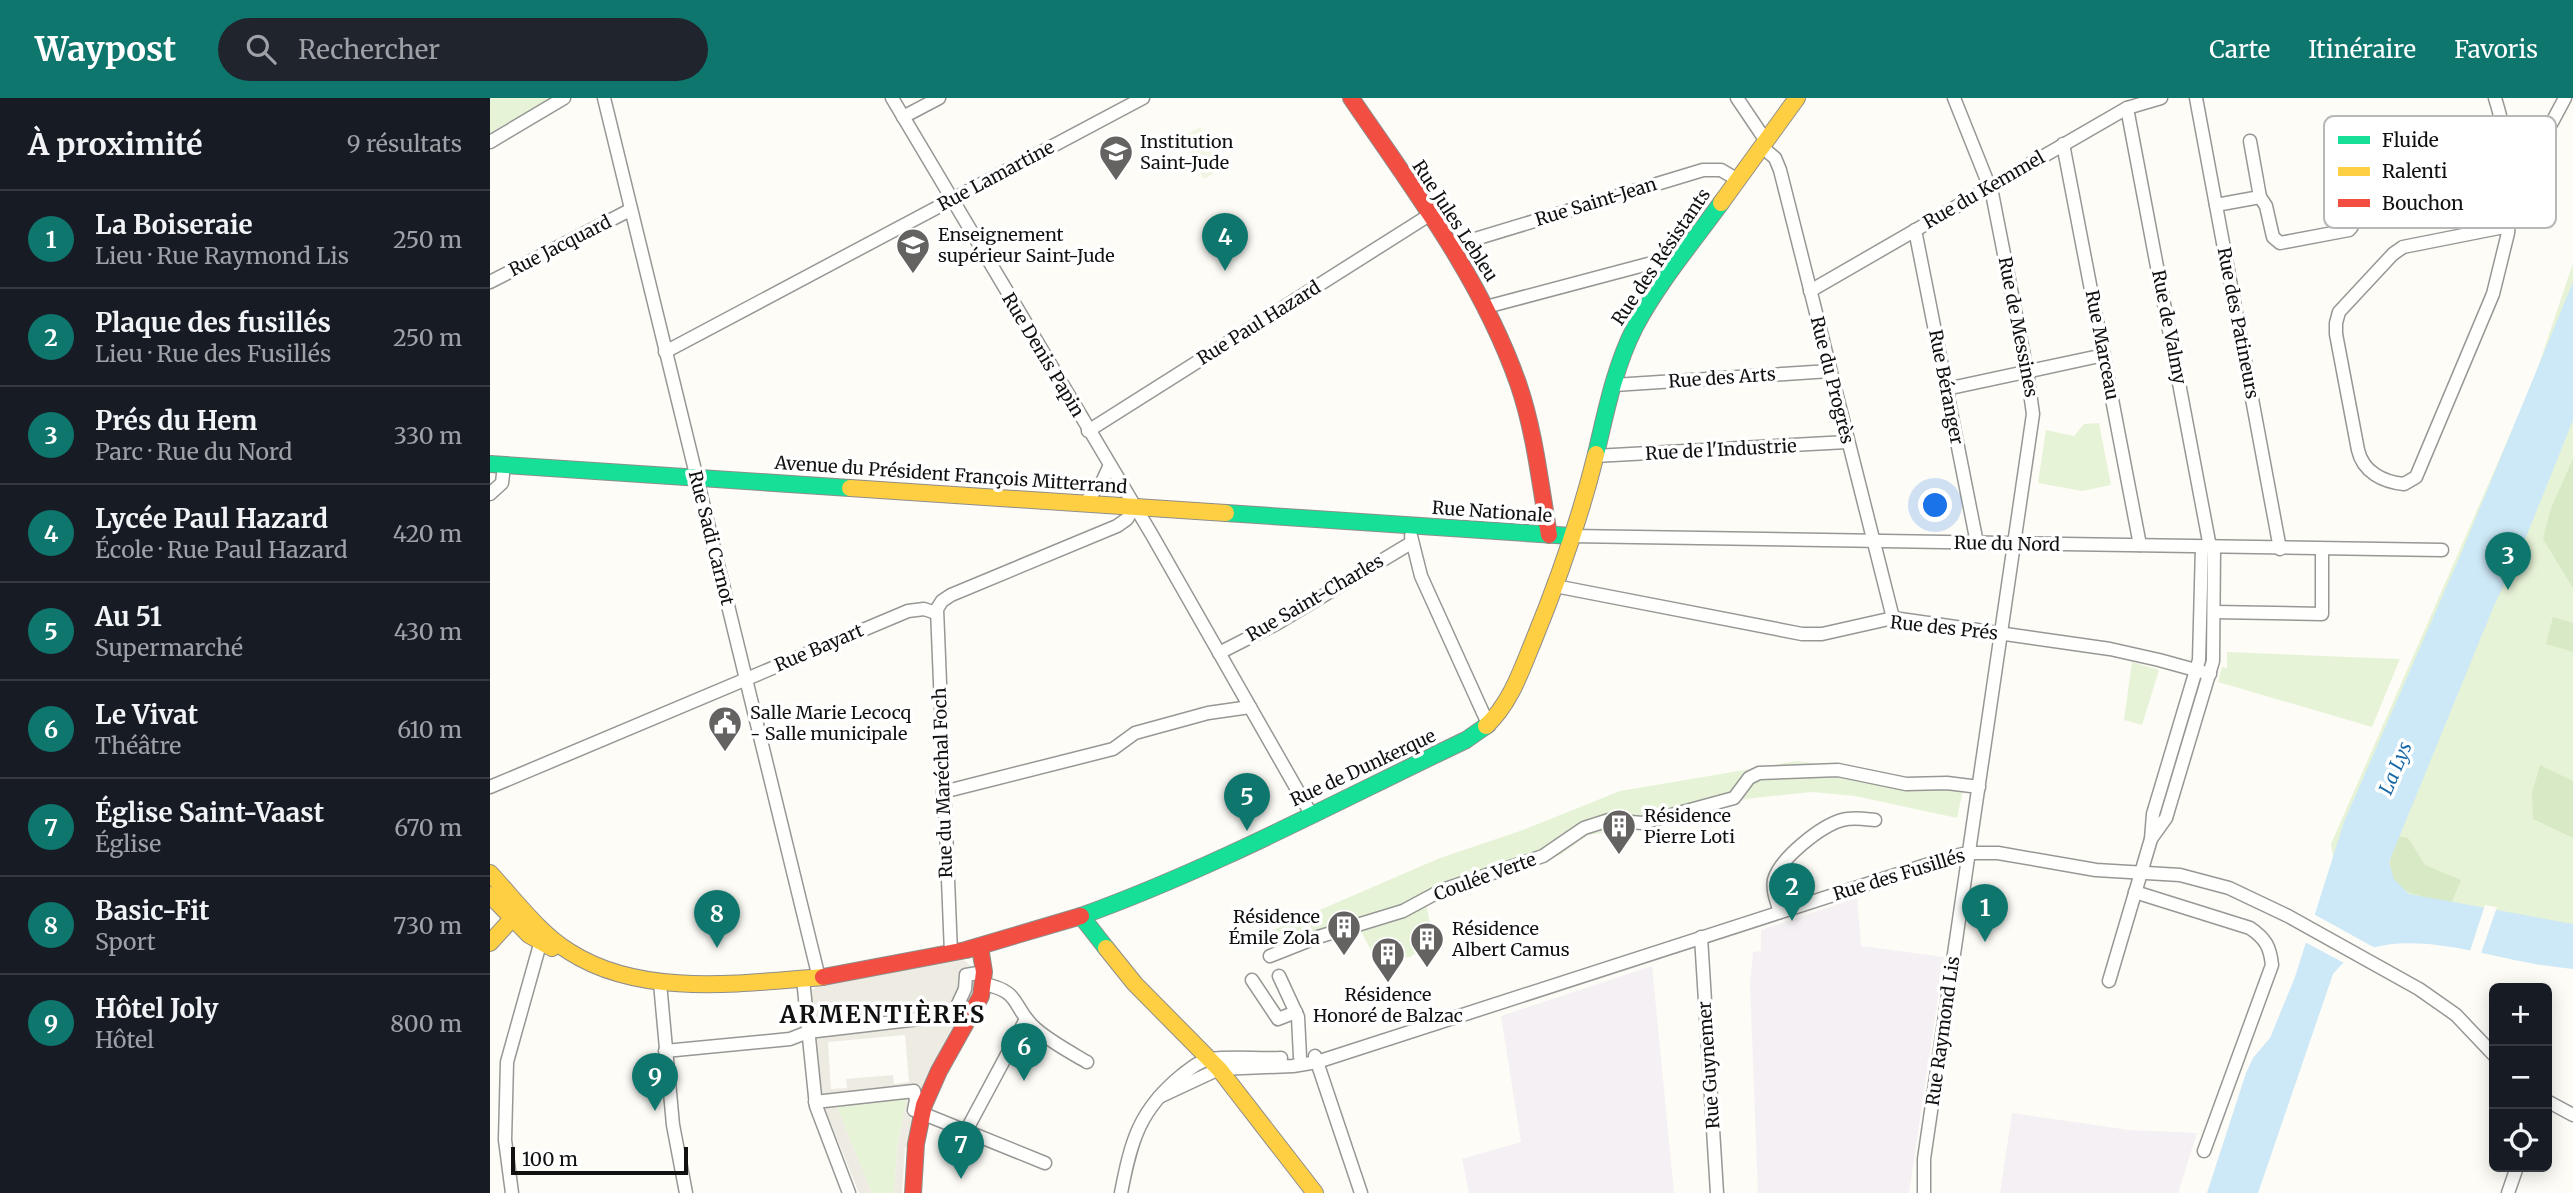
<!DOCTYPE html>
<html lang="fr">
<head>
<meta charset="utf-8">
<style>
	body { margin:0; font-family:Merriweather,serif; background:#20242c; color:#f1f3f6 }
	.controls { position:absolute; right:21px; bottom:21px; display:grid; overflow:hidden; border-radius:10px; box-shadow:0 4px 18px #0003 }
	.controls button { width:63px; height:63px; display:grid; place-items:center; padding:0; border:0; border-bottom:2px solid #363941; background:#171b24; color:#f1f3f6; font:35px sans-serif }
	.scale { position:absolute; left:21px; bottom:18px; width:177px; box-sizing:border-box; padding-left:7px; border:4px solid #111; border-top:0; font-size:19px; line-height:24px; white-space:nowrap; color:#111; -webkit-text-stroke:5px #fff; paint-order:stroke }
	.you { position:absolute; left:1446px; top:408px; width:24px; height:24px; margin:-18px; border:5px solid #fff; border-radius:50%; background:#1a73e8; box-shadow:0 0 0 10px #1a73e833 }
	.badge { display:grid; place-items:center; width:46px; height:46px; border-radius:50%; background:#0f766e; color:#fff; font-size:23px; font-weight:700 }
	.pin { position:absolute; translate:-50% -58px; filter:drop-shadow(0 2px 4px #0008) }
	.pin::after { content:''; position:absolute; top:37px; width:24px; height:21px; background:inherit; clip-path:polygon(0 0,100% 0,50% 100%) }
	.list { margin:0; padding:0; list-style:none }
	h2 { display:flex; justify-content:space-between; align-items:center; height:91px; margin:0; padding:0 28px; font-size:30px }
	h2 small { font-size:23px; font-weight:400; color:#9ea1a6 }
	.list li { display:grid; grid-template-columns:46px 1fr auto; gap:21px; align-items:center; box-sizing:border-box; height:98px; padding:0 28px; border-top:2px solid #363941 }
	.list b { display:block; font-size:26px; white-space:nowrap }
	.list p { margin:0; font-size:23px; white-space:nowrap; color:#9ea1a6 }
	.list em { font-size:23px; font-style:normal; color:#9ea1a6 }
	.icon { flex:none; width:38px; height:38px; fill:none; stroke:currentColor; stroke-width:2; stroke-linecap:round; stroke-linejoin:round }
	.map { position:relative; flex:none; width:2083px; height:1095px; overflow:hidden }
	header { display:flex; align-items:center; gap:42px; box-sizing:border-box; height:98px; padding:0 35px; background:#0f766e; color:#fff }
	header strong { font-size:33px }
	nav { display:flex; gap:38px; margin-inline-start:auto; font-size:24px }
	.search { width:490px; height:63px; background:#20242c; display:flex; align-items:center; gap:18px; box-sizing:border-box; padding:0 24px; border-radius:38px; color:#9ea1a6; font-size:26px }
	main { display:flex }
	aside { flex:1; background:#171b24 }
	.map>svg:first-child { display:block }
	.industrial { fill:#f5f0f3 }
	.green { fill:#e7f3d7 }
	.forest { fill:#d8eac5 }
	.pitch { fill:#f0f6e1 }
	.plaza { fill:#edebe2; fill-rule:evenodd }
	.water { fill:#cde8f7 }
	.pier { fill:#fdfcf7 }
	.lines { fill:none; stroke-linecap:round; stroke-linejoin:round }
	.street-casing { stroke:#979795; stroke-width:15 }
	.fast-casing { stroke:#8e8d8b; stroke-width:18 }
	.slow-casing { stroke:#8e8d8b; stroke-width:18 }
	.jam-casing { stroke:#8e8d8b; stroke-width:18 }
	.street { stroke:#fffffe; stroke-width:12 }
	.fast { stroke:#16e098; stroke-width:16 }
	.slow { stroke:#ffcf43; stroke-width:16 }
	.jam { stroke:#f24e42; stroke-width:16 }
	.labels { text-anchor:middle; stroke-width:7; stroke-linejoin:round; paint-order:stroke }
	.poi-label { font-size:18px; fill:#111; stroke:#fff; text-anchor:start }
	.street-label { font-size:18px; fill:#111; stroke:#fff }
	.water-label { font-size:19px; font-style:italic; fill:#1768a6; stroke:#fff }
	.district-label { font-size:24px; font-weight:bold; letter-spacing:2px; fill:#111; stroke:#fff }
	.key { fill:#fff; stroke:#b8b8b8; stroke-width:2 }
	.key-label { font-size:19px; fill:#111 }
</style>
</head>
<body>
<header>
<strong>Waypost</strong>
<div class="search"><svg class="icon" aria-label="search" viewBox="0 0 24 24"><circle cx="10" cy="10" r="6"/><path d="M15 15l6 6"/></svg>Rechercher</div>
<nav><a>Carte</a><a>Itinéraire</a><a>Favoris</a></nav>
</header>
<main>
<aside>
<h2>À proximité<small>9 résultats</small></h2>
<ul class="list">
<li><span class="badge">1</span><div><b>La Boiseraie</b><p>Lieu · Rue Raymond Lis</p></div><em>250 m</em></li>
<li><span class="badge">2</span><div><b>Plaque des fusillés</b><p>Lieu · Rue des Fusillés</p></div><em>250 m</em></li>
<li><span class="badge">3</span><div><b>Prés du Hem</b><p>Parc · Rue du Nord</p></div><em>330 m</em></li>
<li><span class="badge">4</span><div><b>Lycée Paul Hazard</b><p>École · Rue Paul Hazard</p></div><em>420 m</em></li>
<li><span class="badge">5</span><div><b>Au 51</b><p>Supermarché</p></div><em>430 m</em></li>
<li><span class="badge">6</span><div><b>Le Vivat</b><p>Théâtre</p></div><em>610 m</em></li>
<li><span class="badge">7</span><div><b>Église Saint-Vaast</b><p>Église</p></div><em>670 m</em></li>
<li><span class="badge">8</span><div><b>Basic-Fit</b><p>Sport</p></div><em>730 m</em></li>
<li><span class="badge">9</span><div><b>Hôtel Joly</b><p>Hôtel</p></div><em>800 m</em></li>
</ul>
</aside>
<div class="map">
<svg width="2083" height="1095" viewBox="0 0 2083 1095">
	<rect width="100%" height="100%" fill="#fdfcf7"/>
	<!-- industrial -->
	<g class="industrial">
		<polygon points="1367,800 1371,848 1454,859 1419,1095 1268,1095 1260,886 1263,854 1271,853 1271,832"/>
		<polygon points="1162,868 1184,1095 979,1095 972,1061 1031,1044 1011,918"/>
		<polygon points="1522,1015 1639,1032 1707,1035 1688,1095 1510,1095"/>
	</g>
	<!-- green -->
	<g class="green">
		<polygon points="0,0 61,0 0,35"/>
		<polygon points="2083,165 2083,869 1846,778 1841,746 2043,284"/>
		<polygon points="1609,325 1621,387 1592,393 1548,385 1556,332 1584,338 1594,326"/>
		<polygon points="1737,554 1910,561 1882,629 1728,584 1732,569 1737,570"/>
		<polygon points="1642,564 1669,572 1652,627 1634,622"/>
		<polygon points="1307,663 1474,687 1467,720 1365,698 1322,694 1255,701 1163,727 1098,737 1070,757 936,807 941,829 938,847 920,859 886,862 870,831 835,841 792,861 781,833 950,760 1030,733 1130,693"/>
		<polygon points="392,1001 417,1001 408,1042 404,1095 382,1095 347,1009"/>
	</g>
	<!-- forest -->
	<g class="forest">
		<polygon points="2083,361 2083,490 2053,441 2061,410"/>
		<polygon points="2063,519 2083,525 2083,554 2056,546"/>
		<polygon points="2050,667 2083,683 2083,740 2043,721 2042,695"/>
		<path d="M1908 738 1918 740 1935 767 1971 782 1962 804C1918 796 1884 794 1908 738Z"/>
	</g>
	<!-- pitch -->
	<polygon class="pitch" points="710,29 733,70 714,81 691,40"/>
	<!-- plaza -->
	<path class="plaza" d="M474 862 483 870 486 885 420 1049H415L412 1095H404L408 1042 417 1001H393L392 1004 347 1009 382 1095H369L335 1011H330L320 894 328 887ZM415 937 419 984 404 986 403 977 356 981 357 990 341 991 338 944Z"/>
	<!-- water -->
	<path class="water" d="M2083 184V322L2034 444 2003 510 1899 764 1904 781 1919 796 2083 826V871C2065 869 2047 867 2030 863 1975 852 1884 823 1843 876L1768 1095H1717L1756 975 1763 960 1780 940 1805 879 1854 724 1973 451Z"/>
	<!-- pier -->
	<g class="pier">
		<polygon points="1995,807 2007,809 1990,858 1979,856"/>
		<polygon points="1820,814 1887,851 1872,856 1856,866 1811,842"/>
	</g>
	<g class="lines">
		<!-- street casing -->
		<g class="street-casing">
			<g id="street">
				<polyline points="114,0 329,880"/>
				<polyline points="402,0 662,437 821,716"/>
				<polyline points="1247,0 1276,43"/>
				<polyline points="1706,0 1790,451"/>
				<path d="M2005 0C2019 45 2024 89 2018 135L2003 196 1926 379 1914 386C1893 384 1873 374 1868 352L1846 236V225L1849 214 1903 156 1913 149 2019 128"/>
				<polyline points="1637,10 1720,449"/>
				<polyline points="413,19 449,0"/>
				<polyline points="0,44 74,0"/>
				<polyline points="1573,46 1650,447"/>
				<polyline points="1272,49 1285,60 1290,72 1403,520"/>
				<path d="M1770 99 1776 108 1783 139 1790 145 1859 132C1868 124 1863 111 1861 100"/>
				<polyline points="2022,99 2075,0"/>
				<polyline points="1726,107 1770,99 1760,43"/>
				<polyline points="1425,132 1487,445"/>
				<polyline points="962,148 1213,72 1231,72 1248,82"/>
				<polyline points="0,184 140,112"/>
				<polyline points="1320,193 1637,10 1671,0"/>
				<polyline points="996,209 1158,166 1170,167 1182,173"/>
				<polyline points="175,254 653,0"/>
				<polyline points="1124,287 1340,273"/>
				<polyline points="1456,291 1614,257"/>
				<polyline points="598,333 941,116"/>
				<polyline points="1105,358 1357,344"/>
				<polyline points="0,396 12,385 14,367"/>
				<polyline points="595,405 613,382 619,369"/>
				<polyline points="921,438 931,478 999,628"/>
				<polyline points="1081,438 1952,452"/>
				<polyline points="1065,488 1312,536 1332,536 1403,520 1620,551 1669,562 1720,576"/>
				<polyline points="1724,514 1832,516 1832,451"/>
				<polyline points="729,555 786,526 921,445"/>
				<polyline points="0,689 418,513 434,511 446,515"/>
				<polyline points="453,694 623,651 645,635 718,615 760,609"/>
				<polyline points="1661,741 1676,720 1723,563 1724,449"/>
				<path d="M1645 794 1760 830C1776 841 1780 849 1782 867L1714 1053"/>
				<path d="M1290 814C1287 804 1282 793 1284 782 1290 760 1331 728 1352 722 1363 719 1374 721 1385 722"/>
				<polyline points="1211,839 1227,1095"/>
				<polyline points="461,855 447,511 452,503 461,497 627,428 637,421 644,409"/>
				<polyline points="780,858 828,839 913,813 952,792 1053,758 1094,730 1119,722 1152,725 1244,700 1259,680 1269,675 1348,672 1416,686 1457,685 1489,689"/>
				<polyline points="789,878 808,919 810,959"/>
				<polyline points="313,881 326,1008 359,1095"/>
				<polyline points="762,882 788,921 806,914"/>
				<polyline points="1619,883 1661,741 1663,716 1709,562 1712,449"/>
				<polyline points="170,885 183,1027 196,1095"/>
				<path d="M494 886C533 894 521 909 546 931 561 944 580 954 597 964"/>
				<polyline points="175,953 300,941 318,934 463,917 475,891 476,877 494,874"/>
				<polyline points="825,958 871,1095"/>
				<polyline points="669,999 729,971 803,968 827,964 1464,758 1478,755 1508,755 1606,772 1690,777 1739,790 1798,818 1929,891 1966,917 2004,957"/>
				<polyline points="2057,1003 2083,1017"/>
				<polyline points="325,1004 424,993 426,1002 424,1012 555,1065"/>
				<polyline points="476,1033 536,921"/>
				<polyline points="22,1095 15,1042 17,964 52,839"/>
				<path d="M631 1095C641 1043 649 1012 692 977 701 970 709 963 720 961 743 958 768 961 791 960"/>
				<polyline points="1434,1095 1434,1061 1543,316 1537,273 1502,95 1464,0"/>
				<polyline points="2018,1095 2027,1069"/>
			</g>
		</g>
		<!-- fast casing -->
		<g class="fast-casing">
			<g id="fast">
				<path d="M1106 356C1116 313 1125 268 1145 229 1168 185 1202 145 1231 105"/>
				<polyline points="0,366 360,390"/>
				<polyline points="736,415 1081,438"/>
				<path d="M616 850 591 818C722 771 850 702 976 642L996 628"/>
			</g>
		</g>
		<!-- slow casing -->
		<g class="slow-casing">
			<g id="slow">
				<polyline points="1231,105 1307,0"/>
				<polyline points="360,390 736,415"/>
				<path d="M996 628C1020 606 1031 573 1043 544 1068 483 1090 421 1106 356"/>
				<path d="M0 775C25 802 49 835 80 854 152 900 252 885 333 879"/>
				<polyline points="0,797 39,837 62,850"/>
				<polyline points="0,845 29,813"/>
				<polyline points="616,850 645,886 729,971 825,1095"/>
			</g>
		</g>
		<!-- jam casing -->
		<g class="jam-casing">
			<g id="jam">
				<path d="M861 0C923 91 991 180 1028 285 1045 334 1050 386 1059 437"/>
				<polyline points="333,879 476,852 591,818"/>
				<polyline points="423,1095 426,1046 434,1007 449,973 491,898 494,874 490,849"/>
			</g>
		</g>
		<!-- street -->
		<use href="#street" class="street"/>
		<!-- fast -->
		<use href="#fast" class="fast"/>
		<!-- slow -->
		<use href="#slow" class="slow"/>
		<!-- jam -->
		<use href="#jam" class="jam"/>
	</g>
	<!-- icons -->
	<defs>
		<g id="school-pin" transform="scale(1.75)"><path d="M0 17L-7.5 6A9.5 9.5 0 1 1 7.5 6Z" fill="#646362" stroke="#fff"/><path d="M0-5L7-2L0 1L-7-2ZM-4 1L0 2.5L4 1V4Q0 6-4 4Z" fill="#fff"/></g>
		<g id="university-pin" transform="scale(1.75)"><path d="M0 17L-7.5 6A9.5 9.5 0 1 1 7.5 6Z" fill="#646362" stroke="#fff"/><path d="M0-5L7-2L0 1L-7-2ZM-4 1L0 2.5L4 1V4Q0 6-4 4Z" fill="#fff"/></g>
		<g id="civic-pin" transform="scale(1.75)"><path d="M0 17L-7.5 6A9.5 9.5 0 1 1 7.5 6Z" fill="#646362" stroke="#fff"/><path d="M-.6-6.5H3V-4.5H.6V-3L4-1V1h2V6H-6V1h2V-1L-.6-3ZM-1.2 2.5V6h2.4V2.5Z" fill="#fff"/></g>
		<g id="building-pin" transform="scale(1.75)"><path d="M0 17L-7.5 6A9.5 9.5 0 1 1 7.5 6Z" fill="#646362" stroke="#fff"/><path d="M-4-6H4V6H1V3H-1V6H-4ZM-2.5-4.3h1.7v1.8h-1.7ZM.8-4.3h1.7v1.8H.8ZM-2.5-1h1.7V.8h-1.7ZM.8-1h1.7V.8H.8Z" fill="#fff"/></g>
	</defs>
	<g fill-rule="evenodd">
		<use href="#school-pin" x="626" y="54"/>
		<use href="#university-pin" x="423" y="147"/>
		<use href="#civic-pin" x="235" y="625"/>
		<use href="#building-pin" x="1129" y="728"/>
		<use href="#building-pin" x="854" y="829"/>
		<use href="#building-pin" x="937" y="841"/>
		<use href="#building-pin" x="898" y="856"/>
	</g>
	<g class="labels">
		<!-- poi labels -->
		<g class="poi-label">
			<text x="650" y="50">Institution<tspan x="650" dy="21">Saint-Jude</tspan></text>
			<text x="448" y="143">Enseignement<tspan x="448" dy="21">supérieur Saint-Jude</tspan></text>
			<text x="260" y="621">Salle Marie Lecocq<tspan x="260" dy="21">- Salle municipale</tspan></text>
			<text x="1154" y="724">Résidence<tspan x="1154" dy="21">Pierre Loti</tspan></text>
			<text x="830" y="825" text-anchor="end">Résidence<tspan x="830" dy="21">Émile Zola</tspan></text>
			<text x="962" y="837">Résidence<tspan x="962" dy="21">Albert Camus</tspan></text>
			<text x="898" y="903" text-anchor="middle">Résidence<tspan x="898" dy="21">Honoré de Balzac</tspan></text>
		</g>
		<!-- street labels -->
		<g class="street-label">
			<text transform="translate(506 78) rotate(-28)" y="6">Rue Lamartine</text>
			<text transform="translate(1494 92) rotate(-30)" y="6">Rue du Kemmel</text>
			<text transform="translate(1106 104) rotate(-17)" y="6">Rue Saint-Jean</text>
			<text transform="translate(965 123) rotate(57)" y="6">Rue Jules Lebleu</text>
			<text transform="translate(70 148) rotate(-27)" y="6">Rue Jacquard</text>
			<text transform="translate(1171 159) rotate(-56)" y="6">Rue des Résistants</text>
			<text transform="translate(769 225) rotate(-32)" y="6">Rue Paul Hazard</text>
			<text transform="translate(1748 225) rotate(79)" y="6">Rue des Patineurs</text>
			<text transform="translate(1528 229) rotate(79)" y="6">Rue de Messines</text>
			<text transform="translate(1679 229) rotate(79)" y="6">Rue de Valmy</text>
			<text transform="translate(1612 247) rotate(79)" y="6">Rue Marceau</text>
			<text transform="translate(553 257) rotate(59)" y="6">Rue Denis Papin</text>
			<text transform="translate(1232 280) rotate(-4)" y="6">Rue des Arts</text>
			<text transform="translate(1342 282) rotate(76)" y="6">Rue du Progrès</text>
			<text transform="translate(1456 289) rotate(79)" y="6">Rue Béranger</text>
			<text transform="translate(1231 352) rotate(-3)" y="6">Rue de l'Industrie</text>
			<text transform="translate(461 377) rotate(4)" y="6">Avenue du Président François Mitterrand</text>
			<text transform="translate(1002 414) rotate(4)" y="6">Rue Nationale</text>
			<text transform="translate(221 440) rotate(76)" y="6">Rue Sadi Carnot</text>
			<text transform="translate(1517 446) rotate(1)" y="6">Rue du Nord</text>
			<text transform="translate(825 500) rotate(-30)" y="6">Rue Saint-Charles</text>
			<text transform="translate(1454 530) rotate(6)" y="6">Rue des Prés</text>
			<text transform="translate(329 550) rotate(-23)" y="6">Rue Bayart</text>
			<text transform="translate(873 670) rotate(-25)" y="6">Rue de Dunkerque</text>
			<text transform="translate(453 685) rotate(-92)" y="6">Rue du Maréchal Foch</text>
			<text transform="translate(1409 777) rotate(-17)" y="6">Rue des Fusillés</text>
			<text transform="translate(995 779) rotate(-20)" y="6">Coulée Verte</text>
			<text transform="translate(1453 933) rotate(-82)" y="6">Rue Raymond Lis</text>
			<text transform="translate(1219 967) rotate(-94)" y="6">Rue Guynemer</text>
		</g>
		<!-- water labels -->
		<g class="water-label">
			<text transform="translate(1905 670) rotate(-67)" y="7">La Lys</text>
		</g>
		<!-- district labels -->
		<g class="district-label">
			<text x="393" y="925">ARMENTIÈRES</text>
		</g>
	</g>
	<!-- legend -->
	<rect x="1834" y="18" width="232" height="112" rx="10" class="key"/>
	<rect x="1848" y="38" width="32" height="8" fill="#16e098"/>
	<rect x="1848" y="69" width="32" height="9" fill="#ffcf43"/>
	<rect x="1848" y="101" width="32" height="8" fill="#f24e42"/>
	<g class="key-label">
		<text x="1892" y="49">Fluide</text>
		<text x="1892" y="80">Ralenti</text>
		<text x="1892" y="112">Bouchon</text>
	</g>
</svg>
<div class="controls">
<button>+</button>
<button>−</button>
<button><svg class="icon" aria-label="locate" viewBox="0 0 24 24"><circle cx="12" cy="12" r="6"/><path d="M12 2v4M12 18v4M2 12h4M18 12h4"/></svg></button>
</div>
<div class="scale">100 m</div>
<div class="you"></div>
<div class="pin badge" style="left:1495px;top:844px">1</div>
<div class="pin badge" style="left:1302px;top:823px">2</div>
<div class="pin badge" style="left:2018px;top:492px">3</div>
<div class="pin badge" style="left:735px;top:173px">4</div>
<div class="pin badge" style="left:757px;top:733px">5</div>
<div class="pin badge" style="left:534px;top:983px">6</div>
<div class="pin badge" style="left:471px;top:1081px">7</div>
<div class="pin badge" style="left:227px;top:850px">8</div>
<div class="pin badge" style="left:165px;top:1013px">9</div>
</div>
</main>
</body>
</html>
